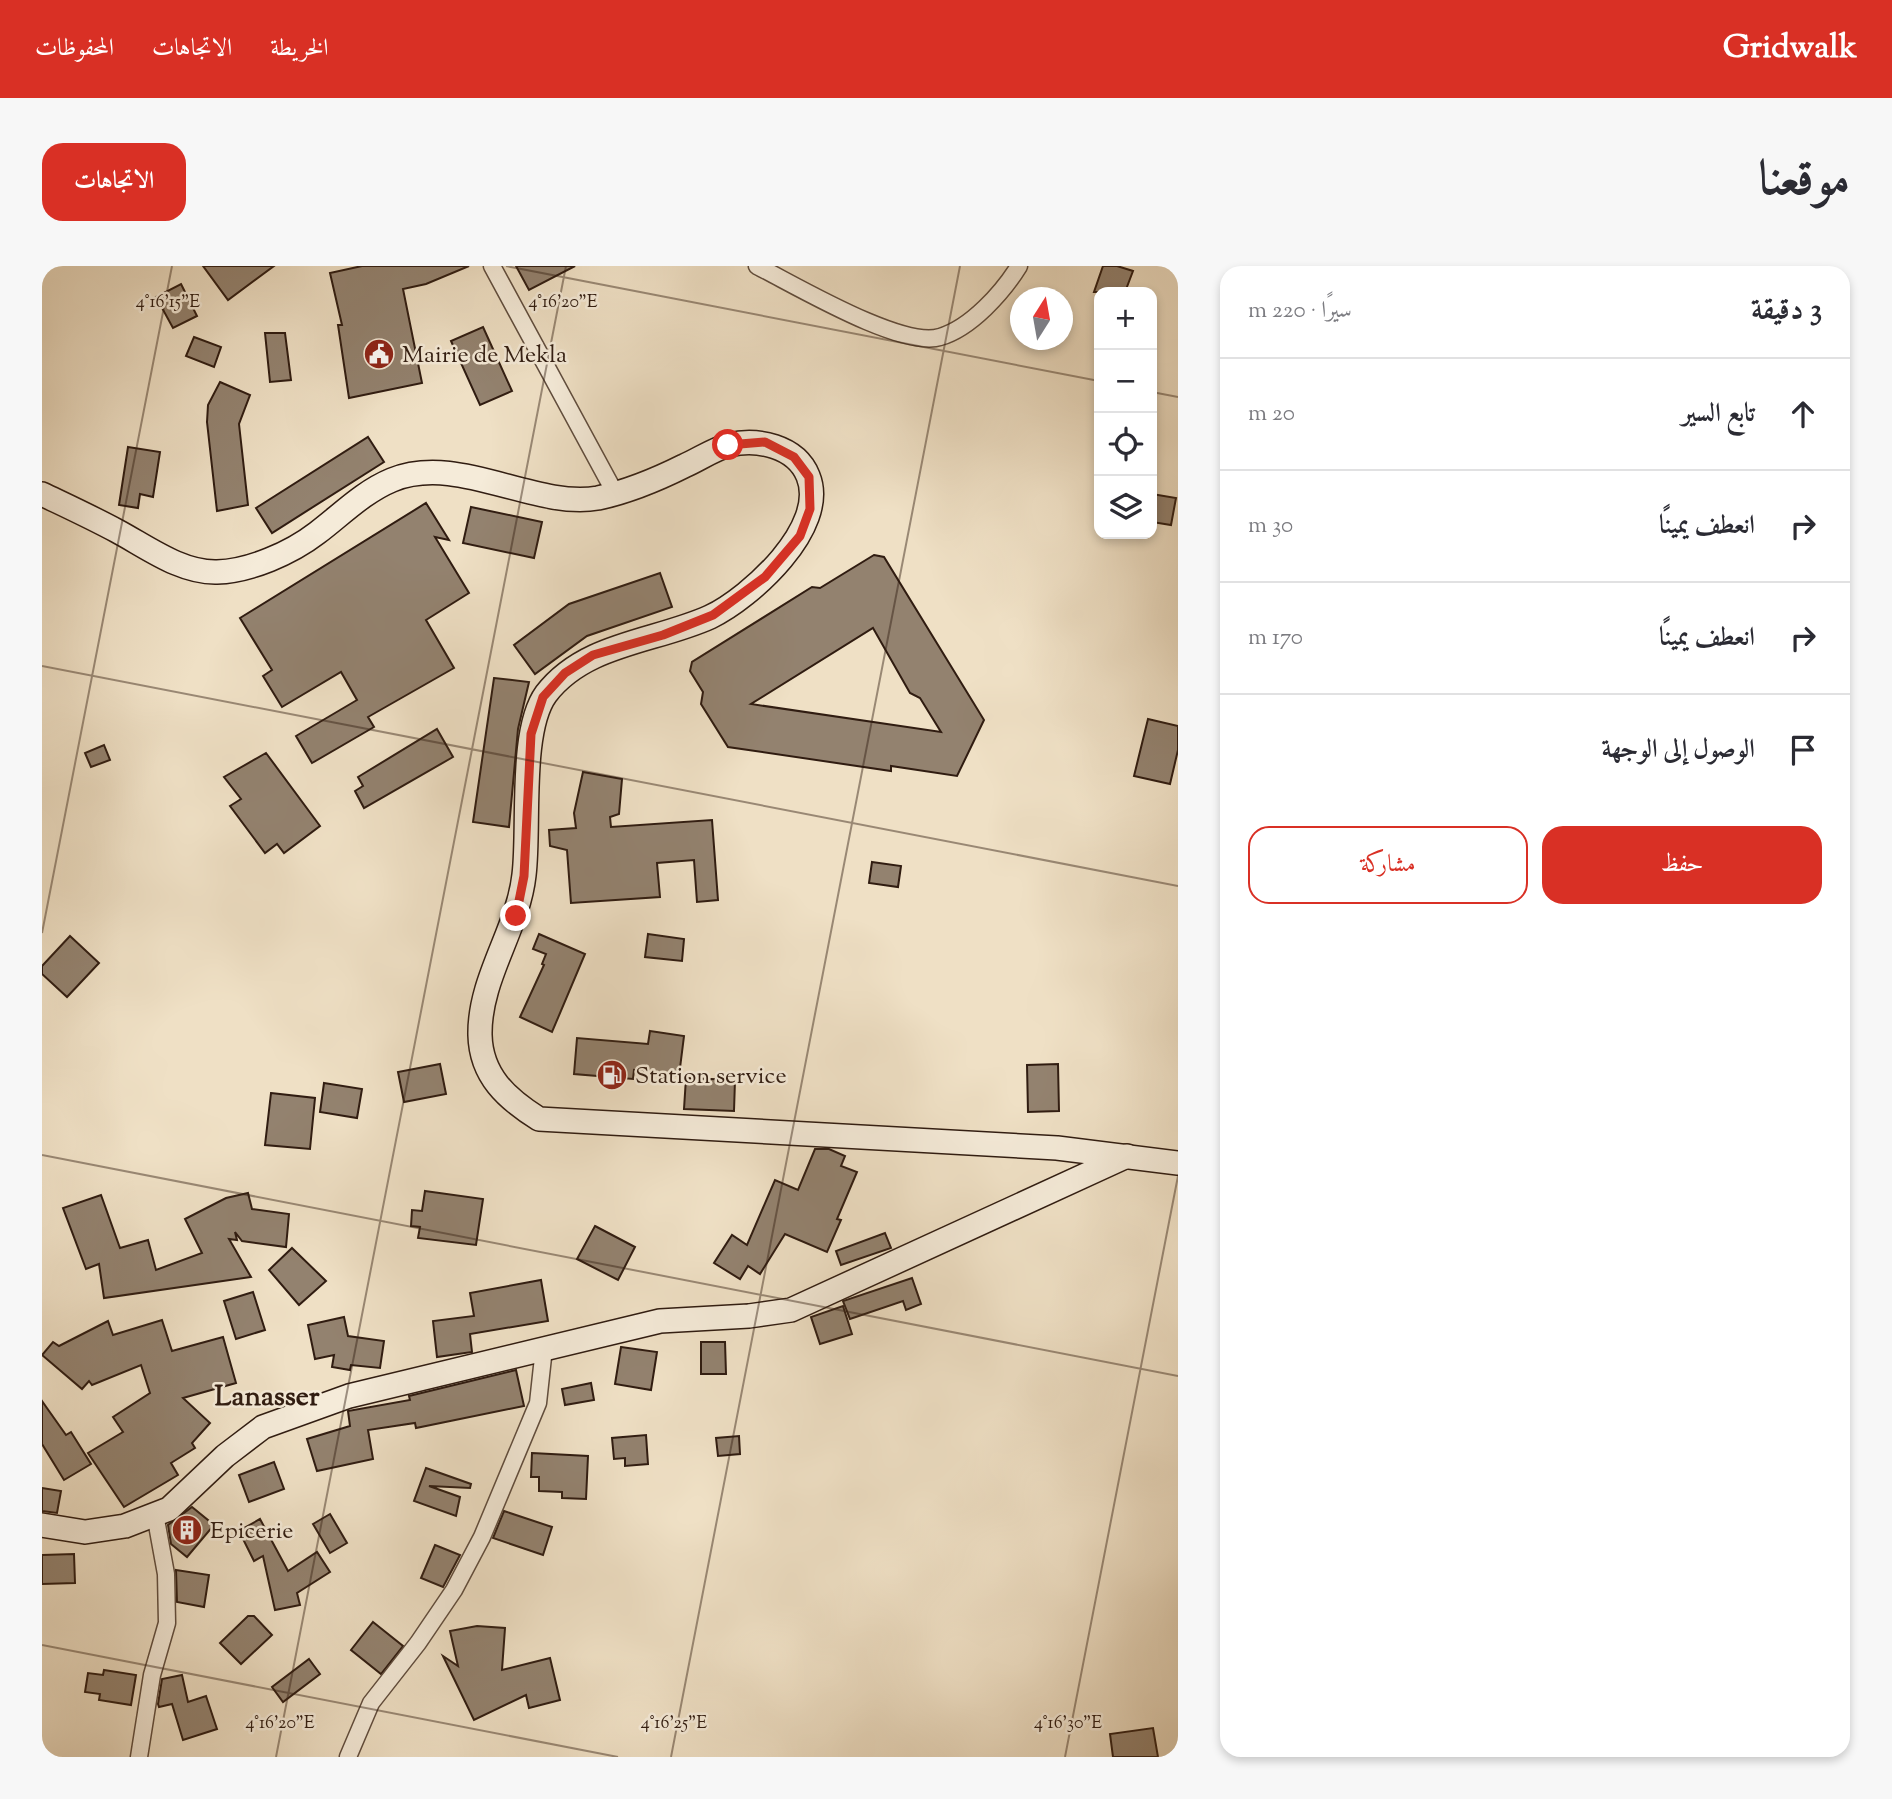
<!DOCTYPE html>
<html lang="ar">
<head>
<meta charset="utf-8">
<style>
	body { margin:0; font-family:"Sorts Mill Goudy",Amiri,serif; background:#f7f7f7; color:#2b2b33; direction:rtl }
	.controls { position:absolute; right:21px; top:21px; display:grid; overflow:hidden; border-radius:14px; box-shadow:0 4px 10px #0003 }
	.controls button { width:63px; height:63px; display:grid; place-items:center; padding:0; border:0; border-bottom:2px solid #e1e1e2; background:#fff; color:#2b2b33; font:35px sans-serif }
	.compass { position:absolute; left:968px; top:21px; width:63px; height:63px; border-radius:50%; background:#fff; box-shadow:0 4px 10px #0003; rotate:11deg }
	.stop { position:absolute; width:21px; height:21px; margin:-16px; border:5px solid #d93025; border-radius:50%; background:#fff }
	.stop.end { background:#d93025; border-color:#fff; box-shadow:0 2px 7px #0008 }
	.list { margin:0; padding:0; list-style:none }
	h2 { display:flex; justify-content:space-between; align-items:center; height:91px; margin:0; padding:0 28px; font-size:30px }
	h2 small { font-size:23px; font-weight:400; color:#7c7c81 }
	.list li { display:grid; grid-template-columns:46px 1fr auto; gap:21px; align-items:center; box-sizing:border-box; height:112px; padding:0 28px; border-top:2px solid #e1e1e2 }
	.list b { display:block; font-size:26px; white-space:nowrap }
	.list em { font-size:23px; font-style:normal; color:#7c7c81 }
	.actions { display:flex; gap:14px; padding:21px 28px }
	.actions a { flex:1; padding:16px 0; border:2px solid #d93025; border-radius:21px; text-align:center; font-size:24px; color:#d93025 }
	.actions .main { background:#d93025; color:#fff }
	.icon { flex:none; width:38px; height:38px; fill:none; stroke:currentColor; stroke-width:2; stroke-linecap:round; stroke-linejoin:round }
	.map { position:relative; flex:none; width:1136px; height:1491px; overflow:hidden; direction:ltr; border-radius:21px }
	header { display:flex; align-items:center; gap:42px; box-sizing:border-box; height:98px; padding:0 35px; background:#d93025; color:#fff }
	header strong { font-size:33px }
	nav { display:flex; gap:38px; margin-inline-start:auto; font-size:24px }
	.intro { display:flex; align-items:center; justify-content:space-between; box-sizing:border-box; height:168px; padding:0 42px }
	h1 { margin:0; font-size:49px }
	.button { padding:18px 32px; border-radius:21px; background:#d93025; color:#fff; font-size:24px; font-weight:700 }
	main { display:flex; gap:42px; padding:0 42px }
	aside { flex:1; background:#fff; border-radius:21px; box-shadow:0 4px 10px #0003 }
	.map>svg:first-child { display:block }
	.building { fill:#93826f; stroke:#301c11; stroke-width:2; fill-rule:evenodd }
	.lines { fill:none; stroke-linecap:round; stroke-linejoin:round }
	.street-casing { stroke:#604d3e; stroke-width:19 }
	.secondary-casing { stroke:#301c11; stroke-width:26 }
	.street { stroke:#f5ebd9; stroke-width:16 }
	.secondary { stroke:#f5ebd9; stroke-width:23 }
	.route { stroke:#d93025; stroke-width:9 }
	.ticks { fill:none; stroke:#301c11; stroke-width:2; stroke-opacity:0.45 }
	.labels { text-anchor:middle; stroke-width:5; stroke-linejoin:round; paint-order:stroke }
	.poi-label { font-size:24px; fill:#301c11; stroke:#f5ebd9; text-anchor:start }
	.quarter-label { font-size:28px; font-weight:bold; fill:#301c11; stroke:#f5ebd9 }
	.ticks-label { font-size:18px; text-anchor:middle; fill:#301c11; stroke:#f5ebd9; stroke-width:5; stroke-linejoin:round; paint-order:stroke }
</style>
</head>
<body>
<header>
<strong>Gridwalk</strong>
<nav><a>الخريطة</a><a>الاتجاهات</a><a>المحفوظات</a></nav>
</header>
<div class="intro"><h1>موقعنا</h1><a class="button">الاتجاهات</a></div>
<main>
<aside>
<h2>3 دقيقة<small>سيرًا · 220 m</small></h2>
<ul class="list">
<li><svg class="icon" aria-label="ahead" viewBox="0 0 24 24"><path d="M12 20V5M6 11l6-6 6 6"/></svg><div><b>تابع السير</b></div><em>20 m</em></li>
<li><svg class="icon" aria-label="right" viewBox="0 0 24 24"><path d="M7 20v-9h11M14 6l5 5-5 5"/></svg><div><b>انعطف يمينًا</b></div><em>30 m</em></li>
<li><svg class="icon" aria-label="right" viewBox="0 0 24 24"><path d="M7 20v-9h11M14 6l5 5-5 5"/></svg><div><b>انعطف يمينًا</b></div><em>170 m</em></li>
<li><svg class="icon" aria-label="arrive" viewBox="0 0 24 24"><path d="M6 21V4h12l-3 4 3 4H6"/></svg><div><b>الوصول إلى الوجهة</b></div></li>
</ul>
<div class="actions"><a class="main">حفظ</a><a>مشاركة</a></div>
</aside>
<div class="map">
<svg width="1136" height="1491" viewBox="0 0 1136 1491">
	<rect width="100%" height="100%" fill="#efe0c5"/>
	<filter id="stains"><feTurbulence type="fractalNoise" baseFrequency=".00286" numOctaves="4"/><feColorMatrix values="0 0 0 0 .2 0 0 0 0 .09 0 0 0 0 .02 0 0 0 .5 -.17"/></filter>
	<radialGradient id="worn" r=".72"><stop offset=".6" stop-color="#630" stop-opacity="0"/><stop offset="1" stop-color="#630" stop-opacity=".3"/></radialGradient>
	<!-- building -->
	<g class="building">
		<polygon points="161,0 232,0 186,34"/>
		<polygon points="320,0 427,0 384,18 361,23 380,117 307,132 296,59 300,59 288,7"/>
		<polygon points="474,0 533,0 487,24"/>
		<polygon points="1061,0 1075,0 1091,5 1083,26 1052,26"/>
		<polygon points="139,18 155,50 131,62 114,31"/>
		<polygon points="441,61 470,125 438,139 409,75"/>
		<polygon points="223,67 243,67 249,114 228,116"/>
		<polygon points="152,71 179,81 172,101 144,90"/>
		<polygon points="178,116 208,129 197,158 206,239 175,245 165,156 166,139"/>
		<polygon points="326,171 342,196 230,267 214,242"/>
		<polygon points="86,181 118,186 111,231 98,228 96,242 77,239"/>
		<polygon points="1110,228 1134,232 1129,259 1110,256"/>
		<polygon points="384,237 407,274 393,271 427,327 384,354 412,402 326,451 332,461 270,497 254,470 315,434 299,406 240,441 221,410 230,404 198,352"/>
		<polygon points="429,241 500,256 492,292 421,277"/>
		<path d="M832 289 842 291 942 454 915 510 849 500V505L686 481 659 438 661 426 648 405 650 396 770 321 778 322ZM831 362 868 427 878 432 899 466 709 438Z"/>
		<polygon points="618,307 630,341 545,370 493,408 472,379 527,338"/>
		<polygon points="452,412 487,416 476,463 467,561 431,556"/>
		<polygon points="1106,453 1136,460 1136,484 1128,518 1092,510"/>
		<polygon points="395,463 411,491 322,542 313,525 321,520 316,511"/>
		<polygon points="62,479 68,494 49,501 43,487"/>
		<polygon points="224,487 278,560 242,587 235,578 223,587 188,540 199,533 182,511"/>
		<polygon points="541,506 580,513 577,548 568,551 569,561 670,554 676,634 655,636 652,594 615,597 618,631 529,637 525,584 508,580 507,564 534,562 532,547"/>
		<polygon points="830,596 859,600 856,621 827,617"/>
		<polygon points="497,668 543,688 510,766 478,751 502,699 500,698 504,688 491,683"/>
		<polygon points="606,668 642,673 640,695 603,691"/>
		<polygon points="28,670 57,697 25,731 0,708 0,700"/>
		<polygon points="608,765 642,770 637,810 592,804 591,813 532,808 535,772 606,778"/>
		<polygon points="398,798 404,828 362,836 356,806"/>
		<polygon points="1016,798 1017,845 986,846 985,799"/>
		<polygon points="644,812 693,814 692,845 642,843"/>
		<polygon points="282,817 320,823 315,852 278,846"/>
		<polygon points="229,827 273,832 268,883 223,879"/>
		<polygon points="773,883 787,883 803,890 799,900 815,906 795,953 799,954 785,986 743,968 718,1008 706,1000 698,1013 672,997 690,969 705,979 733,914 756,924"/>
		<polygon points="383,925 441,933 434,979 376,972 378,961 369,960 370,944 380,945"/>
		<polygon points="206,927 210,943 247,948 244,981 200,975 193,966 195,974 187,973 209,1011 62,1032 57,998 44,1003 21,942 59,929 78,982 106,974 114,1004 160,987 143,953 184,932"/>
		<polygon points="553,960 593,981 576,1014 535,993"/>
		<polygon points="843,967 849,982 799,999 794,985"/>
		<polygon points="250,982 284,1015 257,1039 227,1004"/>
		<polygon points="870,1012 879,1038 864,1044 861,1035 808,1053 801,1035"/>
		<polygon points="499,1014 506,1055 428,1068 430,1086 395,1091 391,1055 432,1050 428,1027"/>
		<polygon points="211,1026 223,1064 194,1073 182,1035"/>
		<polygon points="801,1040 810,1068 778,1078 769,1051"/>
		<polygon points="302,1051 306,1070 342,1075 338,1102 309,1099 308,1104 290,1101 292,1089 273,1093 266,1059"/>
		<polygon points="120,1054 130,1085 181,1071 194,1117 141,1132 168,1157 150,1177 153,1182 129,1197 136,1209 82,1241 46,1187 81,1166 71,1151 108,1127 99,1099 50,1119 47,1115 40,1123 0,1089 11,1076 17,1080 66,1055 71,1069"/>
		<polygon points="659,1076 683,1076 684,1108 659,1108"/>
		<polygon points="579,1081 615,1086 609,1124 573,1118"/>
		<polygon points="474,1104 482,1140 374,1162 373,1157 326,1164 331,1193 275,1205 265,1173 308,1160 306,1145 368,1134 367,1130"/>
		<polygon points="549,1117 552,1134 523,1139 520,1123"/>
		<polygon points="0,1135 24,1169 29,1166 49,1198 22,1214 0,1178"/>
		<polygon points="604,1169 606,1198 583,1200 583,1192 572,1193 570,1172"/>
		<polygon points="697,1170 698,1188 676,1190 674,1172"/>
		<polygon points="490,1187 546,1190 544,1233 520,1232 520,1226 497,1225 497,1211 489,1211"/>
		<polygon points="232,1196 242,1223 207,1236 197,1209"/>
		<polygon points="384,1202 429,1218 428,1222 387,1220 418,1231 414,1250 372,1235"/>
		<polygon points="0,1222 19,1225 15,1247 0,1245"/>
		<polygon points="150,1241 172,1259 145,1291 129,1278 126,1259"/>
		<polygon points="462,1245 510,1261 501,1289 451,1272"/>
		<polygon points="288,1248 305,1277 288,1287 271,1258"/>
		<polygon points="218,1253 246,1305 275,1286 288,1306 255,1327 258,1339 233,1344 221,1290 212,1295 197,1265"/>
		<polygon points="393,1279 418,1289 401,1321 379,1312"/>
		<polygon points="32,1288 33,1317 0,1318 0,1289"/>
		<polygon points="134,1304 167,1309 162,1341 135,1336"/>
		<polygon points="206,1350 212,1350 230,1369 199,1398 178,1377"/>
		<polygon points="331,1356 361,1380 339,1408 309,1384"/>
		<polygon points="435,1360 463,1362 460,1404 508,1392 518,1434 487,1442 484,1429 432,1454 401,1390 416,1400 408,1365"/>
		<polygon points="267,1393 278,1408 241,1436 230,1421"/>
		<polygon points="62,1404 94,1409 89,1439 57,1434 58,1428 43,1426 46,1407 61,1409"/>
		<polygon points="140,1409 146,1436 164,1430 175,1463 141,1474 130,1438 117,1441 116,1438 120,1413"/>
		<polygon points="1111,1462 1116,1491 1071,1491 1068,1468"/>
	</g>
	<g class="lines">
		<!-- street casing -->
		<g class="street-casing">
			<g id="street">
				<polyline points="450,0 573,227"/>
				<path d="M715 0C753 19 860 83 898 71 929 62 961 26 977 0"/>
				<polyline points="97,1491 110,1409 125,1357 124,1308 113,1248"/>
				<polyline points="306,1491 329,1437 376,1377 412,1324 440,1271 496,1137 502,1082"/>
			</g>
		</g>
		<!-- secondary casing -->
		<g class="secondary-casing">
			<g id="secondary">
				<path d="M0 228C25 240 51 252 75 265 105 281 139 307 175 306 208 305 249 287 275 267 299 249 321 226 350 214 416 187 491 243 556 232 584 226 616 213 642 200 656 194 672 183 687 179 715 172 754 180 766 210 787 261 708 332 668 351 613 376 543 377 504 428 477 465 488 562 482 609 476 664 437 712 438 769 439 810 465 833 497 853L1015 882 1136 897"/>
				<polyline points="0,1259 43,1266 83,1260 127,1243 183,1190 221,1161 307,1130 618,1055 707,1050 749,1044 1085,890"/>
			</g>
		</g>
		<!-- street -->
		<use href="#street" class="street"/>
		<!-- secondary -->
		<use href="#secondary" class="secondary"/>
	</g>
	<g class="lines">
		<!-- route -->
		<polyline class="route" points="474,650 482,610 489,468 501,431 523,407 551,389 621,369 671,349 723,311 758,270 768,243 767,211 752,191 723,176 686,179"/>
	</g>
	<!-- ticks -->
	<path class="ticks" d="M464 0 1057 115M1110 126 1136 131M0 400 1136 620M0 667 130 0M0 889 1136 1110M0 1379 576 1491M234 1491 524 0M629 1491 918 0M1023 1491 1136 910"/>
	<!-- icons -->
	<defs>
		<g id="civic-disc" transform="scale(1.575)"><circle r="9.5" fill="#8f2418" stroke="#f5ebd9"/><path d="M-.6-6.5H3V-4.5H.6V-3L4-1V1h2V6H-6V1h2V-1L-.6-3ZM-1.2 2.5V6h2.4V2.5Z" fill="#fff"/></g>
		<g id="fuel-disc" transform="scale(1.575)"><circle r="9.5" fill="#8f2418" stroke="#f5ebd9"/><path d="M-5.5-6h7V0h2V4h1.3V-2.5L3-4.5l.8-.8L6-3V5H2.5V1h-1V6h-7ZM-4.2-4.7v3.2H.2V-4.7Z" fill="#fff"/></g>
		<g id="building-disc" transform="scale(1.575)"><circle r="9.5" fill="#8f2418" stroke="#f5ebd9"/><path d="M-4-6H4V6H1V3H-1V6H-4ZM-2.5-4.3h1.7v1.8h-1.7ZM.8-4.3h1.7v1.8H.8ZM-2.5-1h1.7V.8h-1.7ZM.8-1h1.7V.8H.8Z" fill="#fff"/></g>
	</defs>
	<g fill-rule="evenodd">
		<use href="#civic-disc" x="337" y="88"/>
		<use href="#fuel-disc" x="570" y="809"/>
		<use href="#building-disc" x="145" y="1264"/>
	</g>
	<g class="labels">
		<!-- poi labels -->
		<g class="poi-label">
			<text x="360" y="96">Mairie de Mekla</text>
			<text x="593" y="817">Station service</text>
			<text x="168" y="1272">Epicerie</text>
		</g>
		<!-- quarter labels -->
		<g class="quarter-label">
			<text x="225" y="1139">Lanasser</text>
		</g>
	</g>
	<g class="ticks-label">
		<text x="126" y="41">4°16'15"E</text>
		<text x="521" y="41">4°16'20"E</text>
		<text x="238" y="1462">4°16'20"E</text>
		<text x="632" y="1462">4°16'25"E</text>
		<text x="1026" y="1462">4°16'30"E</text>
	</g>
	<rect width="100%" height="100%" filter="url(#stains)"/>
	<rect width="100%" height="100%" fill="url(#worn)"/>
</svg>
<div class="controls">
<button>+</button>
<button>−</button>
<button><svg class="icon" aria-label="locate" viewBox="0 0 24 24"><circle cx="12" cy="12" r="6"/><path d="M12 2v4M12 18v4M2 12h4M18 12h4"/></svg></button>
<button><svg class="icon" aria-label="layers" viewBox="0 0 24 24"><path d="M12 4l9 5-9 5-9-5zM3 14l9 5 9-5"/></svg></button>
</div>
<svg class="compass" viewBox="-18 -18 36 36"><path d="M0-13l5 13h-10z" fill="#e53935"/><path d="M0 13l5-13h-10z" fill="#7c7c81"/></svg>
<div class="stop" style="left:686px;top:179px"></div>
<div class="stop end" style="left:474px;top:650px"></div>
</div>
</main>
</body>
</html>
